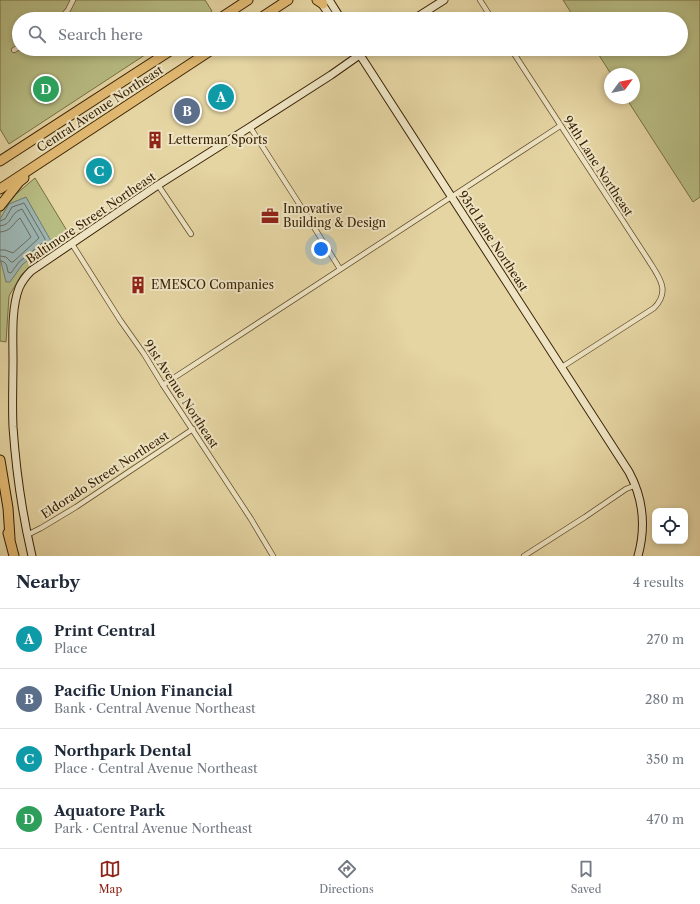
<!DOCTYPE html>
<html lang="en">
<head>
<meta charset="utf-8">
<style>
	body { margin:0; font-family:"Libre Caslon Text",serif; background:#f2f2f3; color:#1f2937 }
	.controls { position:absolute; right:12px; bottom:12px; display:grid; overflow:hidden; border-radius:8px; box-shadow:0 2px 6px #0003 }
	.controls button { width:36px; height:36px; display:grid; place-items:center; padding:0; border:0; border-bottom:1px solid #e0e1e3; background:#fff; color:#1f2937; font:20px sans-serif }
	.compass { position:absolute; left:604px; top:68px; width:36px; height:36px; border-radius:50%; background:#fff; box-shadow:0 2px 6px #0003; rotate:57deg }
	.you { position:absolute; left:321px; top:249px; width:14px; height:14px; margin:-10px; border:3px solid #fff; border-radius:50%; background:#1a73e8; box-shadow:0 0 0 6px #1a73e833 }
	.badge { display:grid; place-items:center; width:26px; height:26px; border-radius:50%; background:#8f2418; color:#fff; font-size:13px; font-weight:700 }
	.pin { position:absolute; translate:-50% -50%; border:2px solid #fff; box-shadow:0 1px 4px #0006 }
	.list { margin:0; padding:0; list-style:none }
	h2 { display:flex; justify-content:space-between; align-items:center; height:52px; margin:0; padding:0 16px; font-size:17px }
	h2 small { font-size:13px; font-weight:400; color:#747a83 }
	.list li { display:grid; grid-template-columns:26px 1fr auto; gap:12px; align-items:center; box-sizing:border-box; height:60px; padding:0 16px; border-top:1px solid #e0e1e3 }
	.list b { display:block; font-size:15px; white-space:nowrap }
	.list p { margin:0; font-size:13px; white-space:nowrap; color:#747a83 }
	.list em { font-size:13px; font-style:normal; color:#747a83 }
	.icon { flex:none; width:22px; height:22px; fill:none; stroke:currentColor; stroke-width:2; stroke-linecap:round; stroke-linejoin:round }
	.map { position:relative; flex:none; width:700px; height:556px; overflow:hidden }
	.search { position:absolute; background:#fff; box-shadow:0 2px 6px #0003; left:12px; right:12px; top:12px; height:44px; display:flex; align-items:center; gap:10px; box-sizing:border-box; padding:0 14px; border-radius:22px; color:#747a83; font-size:15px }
	.sheet { height:292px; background:#fff }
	nav { display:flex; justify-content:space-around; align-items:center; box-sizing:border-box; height:56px; border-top:1px solid #e0e1e3; background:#fff; font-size:11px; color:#747a83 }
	nav a { display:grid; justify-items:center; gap:2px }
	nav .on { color:#8f2418 }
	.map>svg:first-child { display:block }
	.green { fill:#b7bc83; stroke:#786f44 }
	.water { fill:#9cb5b3; stroke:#747a6e }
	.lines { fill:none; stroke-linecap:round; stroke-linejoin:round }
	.shore { stroke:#6a6c5c; stroke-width:1 }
	.street-casing { stroke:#644f2d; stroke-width:6 }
	.secondary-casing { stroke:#392206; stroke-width:9 }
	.highway-casing { stroke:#392206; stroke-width:11 }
	.street { stroke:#eee4c3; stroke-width:4.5 }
	.secondary { stroke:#eee4c3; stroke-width:7 }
	.highway { stroke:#e2ba72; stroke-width:9 }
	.labels { text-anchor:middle; stroke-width:4; stroke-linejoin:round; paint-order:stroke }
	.street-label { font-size:12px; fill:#392206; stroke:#eee4c3 }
	.poi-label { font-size:12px; fill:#392206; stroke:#eee4c3; text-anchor:start }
</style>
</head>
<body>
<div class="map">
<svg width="700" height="556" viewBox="0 0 700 556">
	<rect width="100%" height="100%" fill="#e5d5a3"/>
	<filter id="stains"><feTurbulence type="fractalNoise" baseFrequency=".005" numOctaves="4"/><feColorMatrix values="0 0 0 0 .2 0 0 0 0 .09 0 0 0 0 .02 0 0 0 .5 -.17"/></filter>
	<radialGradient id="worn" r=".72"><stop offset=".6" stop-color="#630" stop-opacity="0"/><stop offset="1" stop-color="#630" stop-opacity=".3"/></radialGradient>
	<!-- green -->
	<g class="green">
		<polygon points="0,0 205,0 212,11 200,19 19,19 19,49 154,49 9,144 0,129"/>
		<polygon points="563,0 700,0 700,197 693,202 626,98 634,98 634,74 611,74 595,49 681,49 681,19 575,19"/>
		<polygon points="35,178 72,239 22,274 9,296 6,342 0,341 0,213 9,200"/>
	</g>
	<!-- water -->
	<polygon class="water" points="26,197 51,241 22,265 10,282 6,282 0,258 0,219 9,204"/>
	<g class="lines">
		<!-- shore -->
		<g class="shore">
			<path d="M0 221 5 219 12 207 24 203 45 239V241L19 262 11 273 8 272C7 267 7 261 0 261"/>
			<path d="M0 226C13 225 9 213 22 209L39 238 13 262H11L6 257 0 256"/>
			<path d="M0 232C12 231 12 224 20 218L31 237 30 238 13 253 5 250H0"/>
		</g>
		<!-- street casing -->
		<g class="street-casing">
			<g id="street">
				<polyline points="480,0 492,19"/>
				<polyline points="60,19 68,10 73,0"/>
				<path d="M511 49 649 261C659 277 671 291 654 308L562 367"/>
				<polyline points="14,50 19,47"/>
				<polyline points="250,127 307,216 340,269"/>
				<polyline points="158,185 191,234"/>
				<polyline points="72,244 120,320 144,354 163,385 251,519 273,556"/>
				<polyline points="163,385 560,126"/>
				<polyline points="27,535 41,528 76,507 193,429"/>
				<polyline points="524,556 585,517 626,489 636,485"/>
			</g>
		</g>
		<!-- secondary casing -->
		<g class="secondary-casing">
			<g id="secondary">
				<polyline points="329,0 341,19"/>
				<polyline points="320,1 332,19"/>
				<polyline points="414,19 444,0"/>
				<path d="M352 49 354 51 360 55 629 472C643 498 646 527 638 556"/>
				<path d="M32 556C22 513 16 471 13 427 12 405 13 382 13 360 13 338 11 309 19 288 22 281 26 276 31 271L158 185 250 127 331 75 368 49"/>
			</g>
		</g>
		<!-- highway casing -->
		<g class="highway-casing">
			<g id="highway">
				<polyline points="317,0 323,4"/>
				<polyline points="219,19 248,0"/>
				<polyline points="259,19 288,0"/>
				<polyline points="0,161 173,49"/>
				<polyline points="0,189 213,49"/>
				<polyline points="0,206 19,182 24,178"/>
				<polyline points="0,460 8,508 10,538"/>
				<polyline points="8,533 14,556"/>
			</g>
		</g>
		<!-- street -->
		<use href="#street" class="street"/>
		<!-- secondary -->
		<use href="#secondary" class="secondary"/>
		<!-- highway -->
		<use href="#highway" class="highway"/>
	</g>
	<!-- icons -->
	<defs>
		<g id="building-bare" transform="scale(1.38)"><path d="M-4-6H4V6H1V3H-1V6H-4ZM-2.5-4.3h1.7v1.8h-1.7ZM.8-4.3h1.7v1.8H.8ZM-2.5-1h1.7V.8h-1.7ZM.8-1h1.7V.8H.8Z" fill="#8f2418" stroke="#eee4c3" stroke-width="2.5" paint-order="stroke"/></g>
		<g id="office-bare" transform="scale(1.38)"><path d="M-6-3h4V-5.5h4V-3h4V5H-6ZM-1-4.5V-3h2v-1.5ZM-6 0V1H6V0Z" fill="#8f2418" stroke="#eee4c3" stroke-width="2.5" paint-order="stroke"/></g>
	</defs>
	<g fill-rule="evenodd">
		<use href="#building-bare" x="155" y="140"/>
		<use href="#office-bare" x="270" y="216"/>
		<use href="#building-bare" x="138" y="285"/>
	</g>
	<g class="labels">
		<!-- street labels -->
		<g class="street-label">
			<text transform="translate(100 109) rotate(-33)" y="4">Central Avenue Northeast</text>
			<text transform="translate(598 166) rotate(57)" y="4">94th Lane Northeast</text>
			<text transform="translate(91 218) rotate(-34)" y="4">Baltimore Street Northeast</text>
			<text transform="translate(493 241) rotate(57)" y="4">93rd Lane Northeast</text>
			<text transform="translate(181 394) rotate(57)" y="4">91st Avenue Northeast</text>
			<text transform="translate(105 475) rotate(-33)" y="4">Eldorado Street Northeast</text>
		</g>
		<!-- poi labels -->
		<g class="poi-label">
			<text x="168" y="144">Letterman Sports</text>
			<text x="283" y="213">Innovative<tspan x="283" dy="14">Building &amp; Design</tspan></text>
			<text x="151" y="289">EMESCO Companies</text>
		</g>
	</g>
	<rect width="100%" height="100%" filter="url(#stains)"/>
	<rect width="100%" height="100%" fill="url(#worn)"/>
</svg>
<div class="controls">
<button><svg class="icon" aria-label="locate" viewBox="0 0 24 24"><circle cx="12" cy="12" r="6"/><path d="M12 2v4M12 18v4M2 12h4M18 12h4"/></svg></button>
</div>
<svg class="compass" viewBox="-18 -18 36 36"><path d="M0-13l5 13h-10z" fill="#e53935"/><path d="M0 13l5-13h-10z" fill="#747a83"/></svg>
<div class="you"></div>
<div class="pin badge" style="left:221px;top:97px;background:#0f9aa8">A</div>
<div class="pin badge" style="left:187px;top:111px;background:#5c6f8a">B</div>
<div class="pin badge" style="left:99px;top:171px;background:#0f9aa8">C</div>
<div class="pin badge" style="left:46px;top:89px;background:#2e9e5b">D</div>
<div class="search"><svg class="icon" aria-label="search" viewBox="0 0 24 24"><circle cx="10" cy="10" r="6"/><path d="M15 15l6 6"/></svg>Search here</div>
</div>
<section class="sheet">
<h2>Nearby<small>4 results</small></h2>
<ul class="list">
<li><span class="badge" style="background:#0f9aa8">A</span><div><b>Print Central</b><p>Place</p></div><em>270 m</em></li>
<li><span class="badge" style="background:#5c6f8a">B</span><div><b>Pacific Union Financial</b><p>Bank · Central Avenue Northeast</p></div><em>280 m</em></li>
<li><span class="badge" style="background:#0f9aa8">C</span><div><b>Northpark Dental</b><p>Place · Central Avenue Northeast</p></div><em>350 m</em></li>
<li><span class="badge" style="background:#2e9e5b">D</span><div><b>Aquatore Park</b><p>Park · Central Avenue Northeast</p></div><em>470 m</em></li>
</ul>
</section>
<nav>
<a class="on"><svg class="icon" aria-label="map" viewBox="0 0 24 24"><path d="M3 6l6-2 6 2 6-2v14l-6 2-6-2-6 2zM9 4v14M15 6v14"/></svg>Map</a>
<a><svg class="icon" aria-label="directions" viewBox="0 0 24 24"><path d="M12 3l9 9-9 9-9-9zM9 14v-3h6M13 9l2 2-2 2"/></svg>Directions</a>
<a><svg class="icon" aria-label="saved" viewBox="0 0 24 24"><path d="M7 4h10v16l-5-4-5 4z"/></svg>Saved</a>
</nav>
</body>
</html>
